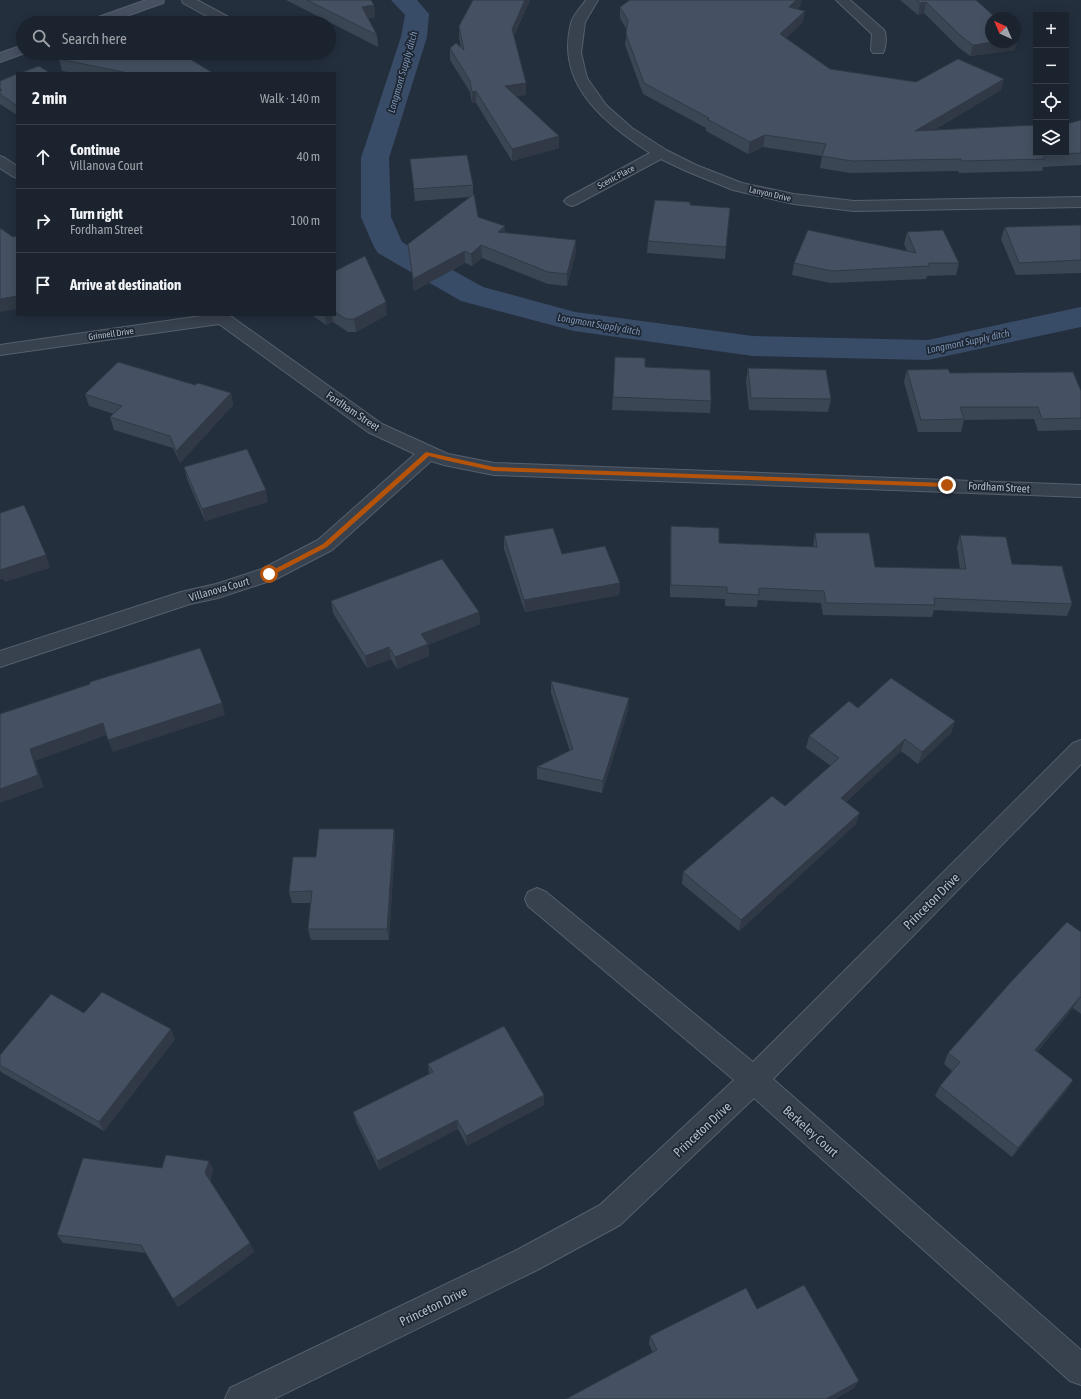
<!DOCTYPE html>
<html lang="en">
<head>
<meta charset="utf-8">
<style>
	body { margin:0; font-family:"Asap Condensed",sans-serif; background:#242b36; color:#f1f3f6 }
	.controls { position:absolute; right:12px; top:12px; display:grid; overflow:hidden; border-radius:0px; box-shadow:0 2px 10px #0003 }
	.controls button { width:36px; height:36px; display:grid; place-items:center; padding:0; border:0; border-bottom:1px solid #39404a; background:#1b232e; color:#f1f3f6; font:20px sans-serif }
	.compass { position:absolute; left:985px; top:12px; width:36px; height:36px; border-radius:50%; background:#1b232e; box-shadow:0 2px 10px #0003; rotate:316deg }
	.stop { position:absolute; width:12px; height:12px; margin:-9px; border:3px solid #b45309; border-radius:50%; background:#fff }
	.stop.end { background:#b45309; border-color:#fff; box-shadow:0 1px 4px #0008 }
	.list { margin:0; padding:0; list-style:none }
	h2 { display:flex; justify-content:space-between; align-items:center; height:52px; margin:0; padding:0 16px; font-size:17px }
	h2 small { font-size:13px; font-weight:400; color:#a0a4aa }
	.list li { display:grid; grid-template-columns:26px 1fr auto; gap:12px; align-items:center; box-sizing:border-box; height:64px; padding:0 16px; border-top:1px solid #39404a }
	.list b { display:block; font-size:15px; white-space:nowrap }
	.list p { margin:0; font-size:13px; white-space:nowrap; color:#a0a4aa }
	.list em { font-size:13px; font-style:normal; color:#a0a4aa }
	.icon { flex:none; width:22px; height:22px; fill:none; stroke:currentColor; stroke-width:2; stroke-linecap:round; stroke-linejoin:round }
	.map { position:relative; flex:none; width:1081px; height:1399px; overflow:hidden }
	.search { position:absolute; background:#1b232e; box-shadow:0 2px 10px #0003; left:16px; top:16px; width:320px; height:44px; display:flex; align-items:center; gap:10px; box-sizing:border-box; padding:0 14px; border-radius:22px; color:#a0a4aa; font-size:15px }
	.panel { position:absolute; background:#1b232e; box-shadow:0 2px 10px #0003; left:16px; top:72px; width:320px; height:244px; border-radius:0px }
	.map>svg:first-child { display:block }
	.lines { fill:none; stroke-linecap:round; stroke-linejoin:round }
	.canal { fill:#394c67; fill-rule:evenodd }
	.street-casing { stroke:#565f6c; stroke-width:2 }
	.secondary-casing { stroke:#565f6c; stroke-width:2 }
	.street { fill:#38414e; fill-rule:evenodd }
	.secondary { fill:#465061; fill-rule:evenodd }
	.wall { fill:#3b4654 }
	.shaded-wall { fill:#303945 }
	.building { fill:#455162; stroke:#303945 }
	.route { fill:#b45309 }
	.labels { text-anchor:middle; stroke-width:3.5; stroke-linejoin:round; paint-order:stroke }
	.far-street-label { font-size:9px; fill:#b4bcc9; stroke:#1d2633 }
	.far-water-label { font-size:10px; font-style:italic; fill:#7c92b1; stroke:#1d2633 }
	.street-label { font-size:11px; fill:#b4bcc9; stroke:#1d2633 }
	.near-street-label { font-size:13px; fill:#b4bcc9; stroke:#1d2633 }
</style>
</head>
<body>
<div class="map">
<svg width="1081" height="1399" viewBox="0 0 1081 1399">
	<rect width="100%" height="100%" fill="#242f3e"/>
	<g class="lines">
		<!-- canal -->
		<polygon class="canal" points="391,0 417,0 429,14 427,37 389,158 391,217 402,242 483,287 575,312 753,336 928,340 1081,307 1081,327 928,360 753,356 574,331 461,301 378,253 374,247 361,217 361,158 401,37 405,15"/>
		<!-- street casing -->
		<g class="street-casing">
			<g id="street">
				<polygon points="182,0 197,0 234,20 236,23 219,23 183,3"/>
				<path d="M586 0H598L585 22 581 53 587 78 606 105 632 128 666 150 696 165 742 183 794 194 854 201 1081 197V207L854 211 794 204 733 190 686 171 661 159 577 204 572 206 567 204 564 201 567 198 650 153C605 123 555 85 571 23 573 15 581 7 586 0Z"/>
				<path d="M836 0H850L884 30C887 35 886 48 883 53H873L871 50 872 34Z"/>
				<polygon points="0,156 5,158 17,166 17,178 12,176 0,168"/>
				<polygon points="208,315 229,315 382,424 448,454 494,463 1081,485 1081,497 494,475 444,465 431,461 332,550 276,579 218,598 190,604 0,667 0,651 181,592 216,584 262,569 318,540 415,454 368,432 219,324 0,355 0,345"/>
				<polygon points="1081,740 1081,764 773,1079 1081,1350 1081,1385 1070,1381 754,1098 620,1225 537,1270 274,1399 225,1399 230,1388 517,1250 600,1205 734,1080 528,906 525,899 528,892 537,888 546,892 753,1062 1073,743"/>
			</g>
		</g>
		<!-- secondary casing -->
		<g class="secondary-casing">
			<g id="secondary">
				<polygon points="146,0 164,0 163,3 107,23 88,23 90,20"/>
				<polygon points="23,45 23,53 25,53 0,62 0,53"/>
			</g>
		</g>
		<!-- street -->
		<use href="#street" class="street"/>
		<!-- secondary -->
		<use href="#secondary" class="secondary"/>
	</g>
	<!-- wall -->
	<g class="wall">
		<polygon points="286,0 371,0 374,5 375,17 368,18 377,35 378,47"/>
		<polygon points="530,0 514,36 526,83 526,95 516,96 559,148 512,161 476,103 472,103 470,92 450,60 450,48 461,48 459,37 459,26"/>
		<polygon points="900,0 976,0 1015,50 970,56 958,47 924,13 918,15"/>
		<polygon points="801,5 797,9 803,22 786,38 830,69 916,82 1001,90 934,130 1070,123 1081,120 1081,165 1043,167 1042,171 959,173 958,171 850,173 820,168 822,156 763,147 748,154 706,131 706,128 643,94 625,45 627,30 620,18 620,7"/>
		<polygon points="59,59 213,73 74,73 62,71"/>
		<polygon points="17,74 17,115 0,104 0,81"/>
		<polygon points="410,159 473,185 473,195 478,217 505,233 576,252 567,286 548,284 482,258 472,266 465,263 414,291 408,244 471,197 415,201"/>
		<polygon points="690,205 726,247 725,259 647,253 648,241"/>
		<polygon points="1081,225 1081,273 1016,275 1001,239 1005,227"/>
		<polygon points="907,232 959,263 956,275 927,276 926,279 830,283 792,275 794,263 907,251 904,244"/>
		<polygon points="335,271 387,315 356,332 348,332 333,322 326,325 312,315 335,315"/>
		<polygon points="615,357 645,367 711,401 710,413 612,410"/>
		<polygon points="748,368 831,399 828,412 749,410 746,381"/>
		<polygon points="907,370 950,373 1081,391 1081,430 1038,431 1034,419 964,420 961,432 918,432 904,382"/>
		<polygon points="195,385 231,393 233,405 180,463 173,448 114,430 110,417 114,414 89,406 85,394"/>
		<polygon points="184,467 268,502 205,521 187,479"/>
		<polygon points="671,526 719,543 813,547 815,533 875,567 960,569 957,547 960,535 1012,564 1072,604 1067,616 934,610 932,617 823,615 821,603 758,600 757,607 725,606 725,599 670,597 670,538"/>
		<polygon points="504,536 562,554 620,583 619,595 525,612 504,549"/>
		<polygon points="331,601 479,612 480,624 428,645 429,656 397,669 391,659 367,668 333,613"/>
		<polygon points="551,681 629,698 628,710 602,793 537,779 537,767 570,751 551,693"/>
		<polygon points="858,708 955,721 951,733 918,764 901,751 846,802 856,824 739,931 682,884 683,872 785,806 831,766 806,748 809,736"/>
		<polygon points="394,829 395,840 389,940 311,940 308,929 311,903 292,903 289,892 316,857"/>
		<polygon points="1081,932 1081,1014 1073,1008 1037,1052 1073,1080 1067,1090 1012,1157 935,1096 940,1086 952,1071 944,1064 948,1053"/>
		<polygon points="84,1013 175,1039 104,1131 1,1072 0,1070 0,1055"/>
		<polygon points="428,1064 544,1095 544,1105 467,1146 458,1129 379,1170 356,1122 353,1112 429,1074"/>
		<polygon points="209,1161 213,1170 210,1181 250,1243 254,1252 178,1307 146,1253 63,1243 57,1235 162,1168"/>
		<polygon points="757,1309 854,1388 835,1399 566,1399 653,1353 649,1344 650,1336"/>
	</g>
	<!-- shaded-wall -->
	<g class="shaded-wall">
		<polygon points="525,0 530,0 512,40 512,29"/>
		<polygon points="796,0 802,0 801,5 787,18 789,7"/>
		<polygon points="926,2 924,13 918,15 920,3"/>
		<polygon points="374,5 375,17 363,18 362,7"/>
		<polygon points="805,11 803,22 779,45 780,34"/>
		<polygon points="1015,39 1018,39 1015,50 970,56 973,45 994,42 1015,42"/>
		<polygon points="1004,79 1001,90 913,143 915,131"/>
		<polygon points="526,83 526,95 505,98 505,86"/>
		<polygon points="476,91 476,103 472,103 472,92"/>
		<polygon points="765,135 763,147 748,154 750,142"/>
		<polygon points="559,136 559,148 512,161 512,149"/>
		<polygon points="505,226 505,239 498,232"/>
		<polygon points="576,240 576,252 567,286 567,274"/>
		<polygon points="481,245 482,258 472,266 471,254"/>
		<polygon points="465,251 465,263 414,291 413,279"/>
		<polygon points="17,296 17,309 0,312 0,299"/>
		<polygon points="386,302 387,315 356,332 354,319"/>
		<polygon points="325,315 332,315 333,322 326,325"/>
		<polygon points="231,393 233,405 180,463 176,451"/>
		<polygon points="266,490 268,502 205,521 202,509"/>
		<polygon points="46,555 50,568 5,582 3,579 0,580 0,570"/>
		<polygon points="620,583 619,595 525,612 524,600"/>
		<polygon points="479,612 480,624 428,645 429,656 397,669 395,657 421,634"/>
		<polygon points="389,647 391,659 367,668 365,656"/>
		<polygon points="629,698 628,710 602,793 603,781"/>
		<polygon points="222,703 225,715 113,752 108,740"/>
		<polygon points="955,721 951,733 918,764 922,752"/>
		<polygon points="103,723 107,735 35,761 44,787 0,803 0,789 30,749"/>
		<polygon points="905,739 901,751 837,810 841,798"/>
		<polygon points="860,813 856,824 739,931 741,920"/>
		<polygon points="394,829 395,840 389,940 387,929"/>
		<polygon points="1080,997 1073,1008 1029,1061 1035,1050"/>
		<polygon points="171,1029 175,1039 104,1131 99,1122"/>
		<polygon points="1073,1080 1067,1090 1012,1157 1018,1148"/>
		<polygon points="544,1095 544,1105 467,1146 466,1136"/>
		<polygon points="457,1120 458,1129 379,1170 377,1161"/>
		<polygon points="209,1161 213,1170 210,1183 205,1173"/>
		<polygon points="250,1243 254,1252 178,1307 173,1299"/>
		<polygon points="859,1381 854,1388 835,1399 826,1399"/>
	</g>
	<!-- building -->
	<g class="building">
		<polygon points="307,0 371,0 374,5 362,7 377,35"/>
		<polygon points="473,0 525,0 512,29 526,83 505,86 559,136 512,149 476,91 472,92 470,81 450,48 456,43 464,50 459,26 472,2"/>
		<polygon points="630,0 796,0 789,7 805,11 780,34 830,69 916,82 958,59 1004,79 915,131 1036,125 1036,153 1066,153 1066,123 1070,123 1081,120 1081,153 1043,155 1045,159 962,161 961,159 852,161 822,156 826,144 765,135 750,142 707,119 709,118 644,83 626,34 628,20 620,7"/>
		<polygon points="916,0 976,0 996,18 991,18 991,42 994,42 973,45 960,35 926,2 920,3"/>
		<polygon points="75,53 180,53 213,73 128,73 59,59"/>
		<polygon points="39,66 50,73 20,73"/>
		<polygon points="17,74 17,106 0,94 0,91 2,90 0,89 0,81"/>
		<polygon points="467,155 473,185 414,189 410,159"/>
		<polygon points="474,194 478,217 505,226 498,232 576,240 567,274 548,272 481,245 471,254 465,251 413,279 408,244"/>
		<polygon points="655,200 690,202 690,205 730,208 726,247 648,241"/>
		<polygon points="1081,225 1081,260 1019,263 1005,227"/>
		<polygon points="0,228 13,237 15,236 17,237 17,296 0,299"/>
		<polygon points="808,230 916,253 907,232 943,230 959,263 929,263 929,266 832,271 794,263"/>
		<polygon points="365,256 386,302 354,319 346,319 335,312 335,271"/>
		<polygon points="615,357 645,358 645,367 710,370 711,401 613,397"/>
		<polygon points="118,362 195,385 198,383 231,393 176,451 170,436 110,417 122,406 85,394"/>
		<polygon points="748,368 826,370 831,399 751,398"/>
		<polygon points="948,369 950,373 1073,372 1081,391 1081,418 1042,419 1038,407 960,407 964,419 921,420 907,370"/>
		<polygon points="247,449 266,490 202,509 184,467"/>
		<polygon points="24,505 46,555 0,570 0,513"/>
		<polygon points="671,526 719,528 719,543 817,547 815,533 869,533 875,567 966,569 960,535 1006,537 1012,564 1062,566 1072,604 934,598 935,605 826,603 824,591 759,588 759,595 727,593 727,587 671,585"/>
		<polygon points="553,528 562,554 605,546 620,583 524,600 504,536"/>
		<polygon points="442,559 479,612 421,634 428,644 395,657 389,647 365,656 331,601"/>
		<polygon points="200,648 222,703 108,740 103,723 30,749 38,775 0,789 0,714 90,684 90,682"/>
		<polygon points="891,678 955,721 922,752 905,739 841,798 860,813 741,920 683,872 772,796 785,806 839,758 809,736 849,701 858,708"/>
		<polygon points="551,681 629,698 603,781 537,767 573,749"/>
		<polygon points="319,829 394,829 387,929 308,929 312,891 289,892 293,857 316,857"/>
		<polygon points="1067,922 1081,932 1081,998 1080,997 1035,1050 1073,1080 1018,1148 940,1086 960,1062 948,1053 1010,983"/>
		<polygon points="102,992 171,1029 99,1122 0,1065 0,1055 51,994 84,1013"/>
		<polygon points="504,1026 544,1095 466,1136 457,1120 377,1161 353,1112 433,1072 428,1064"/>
		<polygon points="166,1155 209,1161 205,1173 250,1243 173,1299 141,1245 57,1235 83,1158 162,1168"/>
		<polygon points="804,1285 859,1381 826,1399 566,1399 657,1350 650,1336 746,1288 757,1309"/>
	</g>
	<!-- route -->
	<polygon class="route" points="426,452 494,467 947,483 949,485 947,487 494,471 444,460 429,456 327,547 271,576 267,576 267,573 323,544"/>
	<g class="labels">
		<!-- far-street labels -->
		<g class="far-street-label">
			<text transform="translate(616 177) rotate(-28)" y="3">Scenic Place</text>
			<text transform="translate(770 194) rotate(13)" y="3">Lanyon Drive</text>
			<text transform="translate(111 334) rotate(-8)" y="3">Grinnell Drive</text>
		</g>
		<!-- far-water labels -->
		<g class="far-water-label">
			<text transform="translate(402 72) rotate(-74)" y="4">Longmont Supply ditch</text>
			<text transform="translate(599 324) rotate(10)" y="4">Longmont Supply ditch</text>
			<text transform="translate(968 341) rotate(-12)" y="4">Longmont Supply ditch</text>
		</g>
		<!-- street labels -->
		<g class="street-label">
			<text transform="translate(353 411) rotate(34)" y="4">Fordham Street</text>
			<text transform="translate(999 487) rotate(3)" y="4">Fordham Street</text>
			<text transform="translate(219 589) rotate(-16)" y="4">Villanova Court</text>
		</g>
		<!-- near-street labels -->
		<g class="near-street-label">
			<text transform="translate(931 901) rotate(-45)" y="5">Princeton Drive</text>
			<text transform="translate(702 1129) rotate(-43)" y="5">Princeton Drive</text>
			<text transform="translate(811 1131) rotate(42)" y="5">Berkeley Court</text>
			<text transform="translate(433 1306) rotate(-26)" y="5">Princeton Drive</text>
		</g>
	</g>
</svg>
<div class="controls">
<button>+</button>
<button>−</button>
<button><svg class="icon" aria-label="locate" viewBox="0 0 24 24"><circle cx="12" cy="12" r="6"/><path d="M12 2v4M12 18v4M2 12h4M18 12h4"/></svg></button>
<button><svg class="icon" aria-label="layers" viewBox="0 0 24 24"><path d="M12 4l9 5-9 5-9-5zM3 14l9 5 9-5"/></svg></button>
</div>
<svg class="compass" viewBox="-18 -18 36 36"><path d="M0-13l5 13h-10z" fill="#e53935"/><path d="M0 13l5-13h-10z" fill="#a0a4aa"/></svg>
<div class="stop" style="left:269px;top:574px"></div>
<div class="stop end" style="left:947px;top:485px"></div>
<div class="search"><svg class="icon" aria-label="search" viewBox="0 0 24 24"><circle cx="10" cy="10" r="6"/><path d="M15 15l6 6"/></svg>Search here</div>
<section class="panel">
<h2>2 min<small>Walk · 140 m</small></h2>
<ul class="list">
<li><svg class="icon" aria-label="ahead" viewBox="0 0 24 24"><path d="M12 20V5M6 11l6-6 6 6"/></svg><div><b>Continue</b><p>Villanova Court</p></div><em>40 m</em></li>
<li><svg class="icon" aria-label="right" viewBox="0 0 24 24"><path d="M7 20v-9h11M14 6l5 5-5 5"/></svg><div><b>Turn right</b><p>Fordham Street</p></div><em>100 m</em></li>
<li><svg class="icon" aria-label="arrive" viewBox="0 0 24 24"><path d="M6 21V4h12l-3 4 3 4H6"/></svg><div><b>Arrive at destination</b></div></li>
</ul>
</section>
</div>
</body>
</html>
